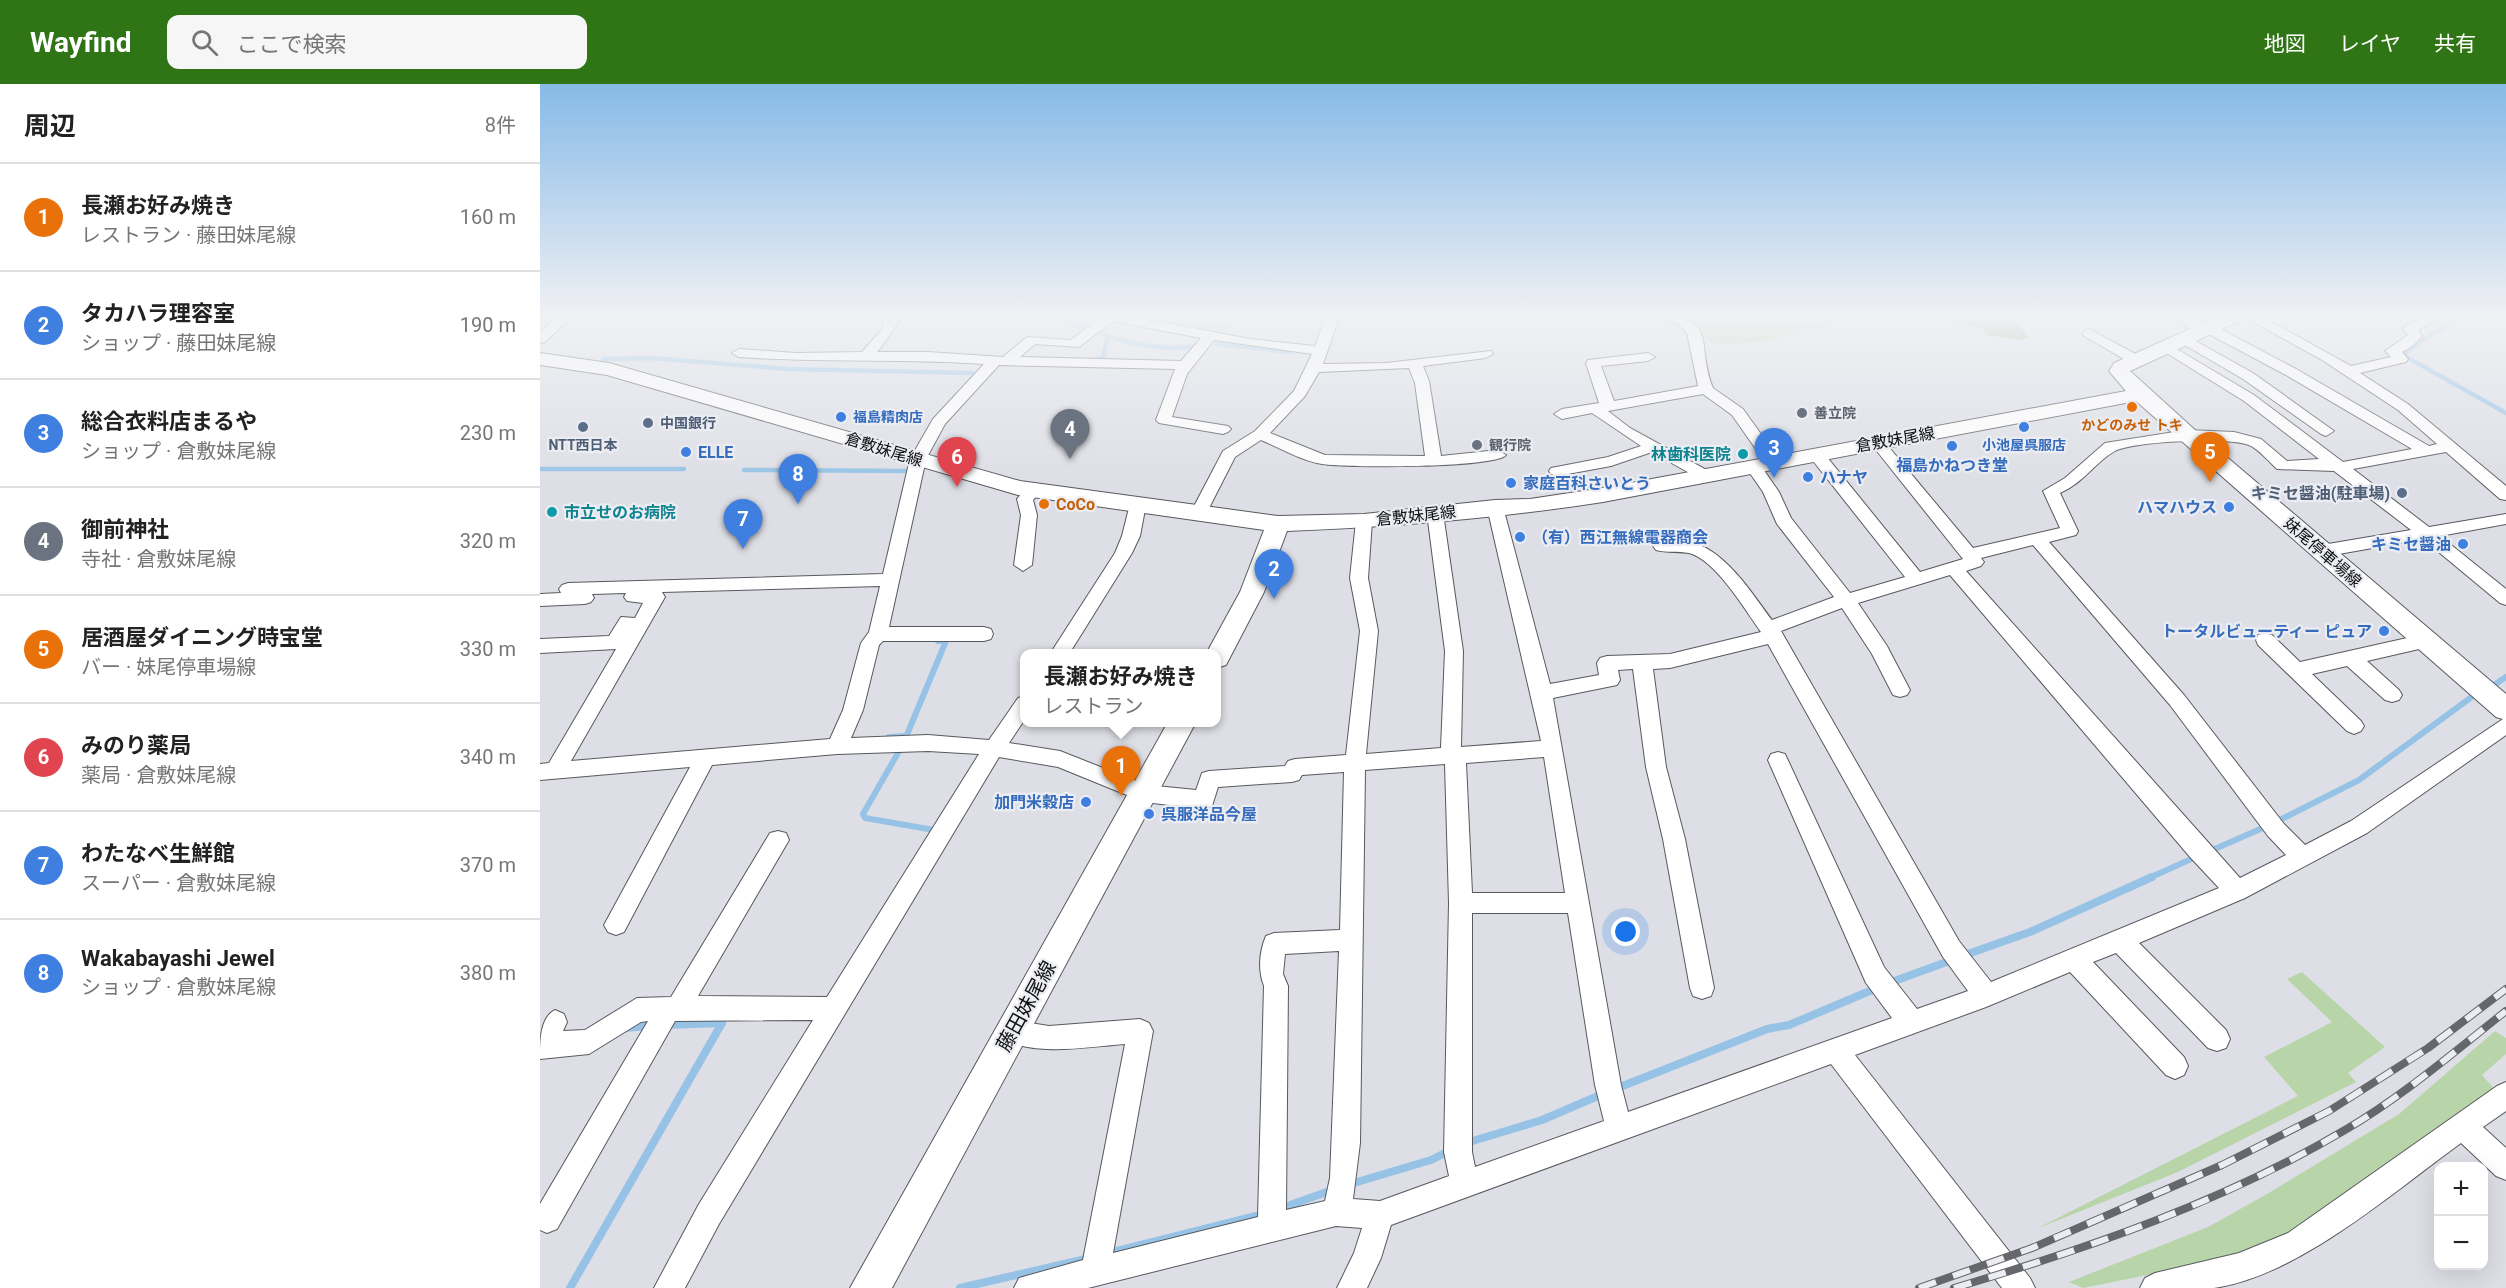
<!DOCTYPE html>
<html lang="ja">
<head>
<meta charset="utf-8">
<style>
	body { margin:0; font-family:Roboto,"Noto Sans JP",sans-serif; background:#f6f6f6; color:#222 }
	.controls { position:absolute; right:18px; bottom:18px; display:grid; overflow:hidden; border-radius:12px; box-shadow:0 6px 24px #0002 }
	.controls button { width:54px; height:54px; display:grid; place-items:center; padding:0; border:0; border-bottom:2px solid #e0e0e0; background:#fff; color:#222; font:30px sans-serif }
	.you { position:absolute; left:1086px; top:848px; width:21px; height:21px; margin:-15px; border:4px solid #fff; border-radius:50%; background:#1a73e8; box-shadow:0 0 0 9px #1a73e833 }
	.badge { display:grid; place-items:center; width:39px; height:39px; border-radius:50%; background:#2f7516; color:#fff; font-size:20px; font-weight:700 }
	.pin { position:absolute; translate:-50% -50px; filter:drop-shadow(0 2px 3px #0008) }
	.pin::after { content:''; position:absolute; top:32px; width:21px; height:18px; background:inherit; clip-path:polygon(0 0,100% 0,50% 100%) }
	.popup { position:absolute; left:480px; top:565px; width:201px; height:78px; box-sizing:border-box; display:grid; place-content:center; border-radius:12px; background:#fff; filter:drop-shadow(0 2px 4px #0005); font-size:20px; white-space:nowrap; color:#767676 }
	.popup b { font-size:22px; color:#222 }
	.popup::after { content:''; position:absolute; left:50%; top:100%; margin-left:-12px; border:12px solid transparent; border-top-color:#fff }
	.list { margin:0; padding:0; list-style:none }
	h2 { display:flex; justify-content:space-between; align-items:center; height:78px; margin:0; padding:0 24px; font-size:26px }
	h2 small { font-size:20px; font-weight:400; color:#767676 }
	.list li { display:grid; grid-template-columns:39px 1fr auto; gap:18px; align-items:center; box-sizing:border-box; height:108px; padding:0 24px; border-top:2px solid #e0e0e0 }
	.list b { display:block; font-size:22px; white-space:nowrap }
	.list p { margin:0; font-size:20px; white-space:nowrap; color:#767676 }
	.list em { font-size:20px; font-style:normal; color:#767676 }
	.icon { flex:none; width:33px; height:33px; fill:none; stroke:currentColor; stroke-width:2; stroke-linecap:round; stroke-linejoin:round }
	.map { position:relative; flex:none; width:1966px; height:1204px; overflow:hidden }
	header { display:flex; align-items:center; gap:36px; box-sizing:border-box; height:84px; padding:0 30px; background:#2f7516; color:#fff }
	header strong { font-size:28px }
	nav { display:flex; gap:33px; margin-inline-start:auto; font-size:21px }
	.search { width:420px; height:54px; background:#f6f6f6; display:flex; align-items:center; gap:15px; box-sizing:border-box; padding:0 21px; border-radius:12px; color:#767676; font-size:22px }
	main { display:flex }
	aside { flex:1; background:#fff }
	.map>svg:first-child { display:block }
	.green { fill:#b8d5aa }
	.forest { fill:#8ca97f }
	.lines { fill:none; stroke-linecap:round; stroke-linejoin:round }
	.stream-far2 { stroke:#96c3e5; stroke-width:4.5 }
	.stream-far1 { stroke:#96c3e5; stroke-width:6 }
	.stream { stroke:#96c3e5; stroke-width:8 }
	.street-casing { stroke:#58595f; stroke-width:2 }
	.secondary-casing { stroke:#58595f; stroke-width:2 }
	.street { fill:#fff; fill-rule:evenodd }
	.secondary { fill:#fff; fill-rule:evenodd }
	.rail-casing { stroke:#66676b; stroke-width:8 }
	.rail { stroke:#ebedf3; stroke-width:6; stroke-dasharray:18; stroke-linecap:butt }
	.food-dot { fill:#e8710a; stroke:#ebedf3; stroke-width:2 }
	.worship-dot { fill:#6b7280; stroke:#ebedf3; stroke-width:2 }
	.shop-dot { fill:#3f7fe0; stroke:#ebedf3; stroke-width:2 }
	.service-dot { fill:#5c6f8a; stroke:#ebedf3; stroke-width:2 }
	.culture-dot { fill:#0f9aa8; stroke:#ebedf3; stroke-width:2 }
	.labels { text-anchor:middle; stroke-width:4.5; stroke-linejoin:round; paint-order:stroke }
	.far-worship-label { font-size:14px; font-weight:bold; fill:#5b616d; stroke:#ebedf3; text-anchor:start }
	.far-shop-label { font-size:14px; font-weight:bold; fill:#366cbe; stroke:#ebedf3; text-anchor:start }
	.far-service-label { font-size:14px; font-weight:bold; fill:#4e5e75; stroke:#ebedf3; text-anchor:start }
	.far-food-label { font-size:14px; font-weight:bold; fill:#c56008; stroke:#ebedf3 }
	.street-label { font-size:16px; fill:#0f1012; stroke:#ebedf3 }
	.shop-label { font-size:16px; font-weight:bold; fill:#366cbe; stroke:#ebedf3; text-anchor:start }
	.culture-label { font-size:16px; font-weight:bold; fill:#0d838f; stroke:#ebedf3; text-anchor:end }
	.service-label { font-size:16px; font-weight:bold; fill:#4e5e75; stroke:#ebedf3; text-anchor:end }
	.food-label { font-size:16px; font-weight:bold; fill:#c56008; stroke:#ebedf3; text-anchor:start }
	.near-street-label { font-size:20px; fill:#0f1012; stroke:#ebedf3 }
</style>
</head>
<body>
<header>
<strong>Wayfind</strong>
<div class="search"><svg class="icon" aria-label="search" viewBox="0 0 24 24"><circle cx="10" cy="10" r="6"/><path d="M15 15l6 6"/></svg>ここで検索</div>
<nav><a>地図</a><a>レイヤ</a><a>共有</a></nav>
</header>
<main>
<aside>
<h2>周辺<small>8件</small></h2>
<ul class="list">
<li><span class="badge" style="background:#e8710a">1</span><div><b>長瀬お好み焼き</b><p>レストラン · 藤田妹尾線</p></div><em>160 m</em></li>
<li><span class="badge" style="background:#3f7fe0">2</span><div><b>タカハラ理容室</b><p>ショップ · 藤田妹尾線</p></div><em>190 m</em></li>
<li><span class="badge" style="background:#3f7fe0">3</span><div><b>総合衣料店まるや</b><p>ショップ · 倉敷妹尾線</p></div><em>230 m</em></li>
<li><span class="badge" style="background:#6b7280">4</span><div><b>御前神社</b><p>寺社 · 倉敷妹尾線</p></div><em>320 m</em></li>
<li><span class="badge" style="background:#e8710a">5</span><div><b>居酒屋ダイニング時宝堂</b><p>バー · 妹尾停車場線</p></div><em>330 m</em></li>
<li><span class="badge" style="background:#e0444e">6</span><div><b>みのり薬局</b><p>薬局 · 倉敷妹尾線</p></div><em>340 m</em></li>
<li><span class="badge" style="background:#3f7fe0">7</span><div><b>わたなべ生鮮館</b><p>スーパー · 倉敷妹尾線</p></div><em>370 m</em></li>
<li><span class="badge" style="background:#3f7fe0">8</span><div><b>Wakabayashi Jewel</b><p>ショップ · 倉敷妹尾線</p></div><em>380 m</em></li>
</ul>
</aside>
<div class="map">
<svg width="1966" height="1204" viewBox="0 0 1966 1204">
	<rect width="100%" height="100%" fill="#dedfe6"/>
	<!-- green -->
	<g class="green">
		<polygon points="610,231 703,231 683,251 604,236"/>
		<path d="M1130 231H1361L1362 236C1342 240 1321 235 1301 239 1272 244 1184 274 1161 252 1158 249 1156 244 1155 240Z"/>
		<polygon points="1762,888 1845,963 1808,989 1816,998 1638,1088 1496,1145 1758,1012 1724,973 1792,938 1747,895"/>
		<polygon points="1955,947 1966,954 1966,970 1942,991 1957,1008 1750,1153 1682,1176 1543,1204 1529,1198 1668,1143 1727,1110 1859,1030"/>
	</g>
	<!-- forest -->
	<polygon class="forest" points="1408,231 1472,231 1488,253 1483,256 1445,251 1444,245 1415,238"/>
	<g class="lines">
		<!-- stream-far2 -->
		<g class="stream-far2">
			<path d="M510 231C558 248 603 270 655 262"/>
			<polyline points="1927,231 1885,254 1863,271 1966,329"/>
			<polyline points="677,260 750,268"/>
			<polyline points="63,275 111,274 248,285 433,289"/>
			<polyline points="554,276 563,274 568,252"/>
			<polyline points="0,385 144,385"/>
			<polyline points="204,386 369,387"/>
		</g>
		<!-- stream-far1 -->
		<g class="stream-far1">
			<polyline points="1954,601 1966,593"/>
			<polyline points="349,653 367,652"/>
			<polyline points="366,653 406,557 398,557"/>
			<polyline points="362,662 323,730 325,734 394,746"/>
			<polyline points="1668,768 1734,739 1819,696 1937,609"/>
			<polyline points="1609,794 1658,772"/>
		</g>
		<!-- stream -->
		<g class="stream">
			<polyline points="1422,872 1490,848 1612,793"/>
			<polyline points="1349,899 1412,876"/>
			<polyline points="126,941 182,939"/>
			<polyline points="84,944 110,942"/>
			<polyline points="1075,1005 1227,945 1249,941 1337,904"/>
			<polyline points="926,1059 1002,1036 1065,1009"/>
			<polyline points="807,1101 891,1076 911,1066"/>
			<polyline points="739,1125 795,1105"/>
			<polyline points="565,1170 724,1130"/>
			<polyline points="30,1204 182,939"/>
			<polyline points="420,1204 550,1174"/>
		</g>
		<!-- street casing -->
		<g class="street-casing">
			<g id="street">
				<polygon points="19,231 34,231 5,258 0,259 0,248"/>
				<path d="M349 231H364C354 243 348 255 337 268H388L463 273 487 253 531 256 560 234 556 231H585L710 255 775 262 786 231H800L783 280 846 279 951 267 953 270 946 274 883 282 889 297 901 372 958 366 966 371C955 384 805 384 782 380 762 377 740 364 721 356L695 373 667 428 659 433 651 428 683 367 715 347 754 307 772 270 674 256 647 290 632 333 688 342 691 345 688 348 683 350 619 339 616 336 635 285 459 281 405 340 386 375 349 543H444L451 545 453 550 451 555 444 557H343L339 561 323 626 311 654 388 651 449 656 478 614 485 612V635L469 659 520 667 606 701 656 706 662 689 669 687 745 682 748 677 755 675 806 671 820 547 810 494 816 437 824 432 832 437 828 494 838 547 826 670 901 664 905 567 887 429 895 424 903 429 923 567 921 663 1001 657 947 423 949 419 955 418 963 423 1010 600 1059 591 1057 579 1060 574 1067 572 1130 570 1221 548C1205 526 1176 476 1149 469 1138 467 1127 469 1116 466L1113 462 1116 458C1172 443 1204 499 1232 536L1294 513 1237 440 1223 408 1205 382 1207 379H1219L1239 408 1251 434 1310 509 1365 493 1270 373 1268 370 1270 367H1282L1380 488 1423 475 1332 361 1329 358 1332 355H1342L1433 464 1520 444 1503 407 1525 394 1565 359 1647 346 1694 348 1721 355 1747 377 1779 375 1704 317 1620 265V259L1625 258 1714 311 1803 378 1872 365 1746 291 1667 249H1658L1628 231C1645 231 1658 238 1673 241L1756 285 1889 362 1897 360 1858 326 1782 276 1701 231H1719L1811 282 1851 273 1845 267 1868 251 1863 245 1865 242 1888 231H1906L1878 246 1882 252C1876 260 1870 264 1862 268L1868 275 1866 278 1820 289 1868 320 1966 402V416L1960 415 1906 368 1813 385 1889 443 1966 430V440L1900 452 1966 505V521L1960 519 1883 455 1782 473 1776 471 1773 467 1776 463 1782 461 1871 446 1794 387 1737 385C1729 378 1719 365 1709 361 1690 353 1593 357 1575 367 1555 378 1545 398 1520 409L1538 447 1536 451 1509 458 1644 611 1744 740 1765 761 1811 737 1966 633V651L1827 749 1705 814 1599 859 1686 946 1690 955 1686 964 1677 967 1668 964 1576 869 1553 878 1644 973 1648 982 1644 991 1635 995 1626 991 1530 888 1446 923 1315 971 1490 1194 1495 1204H1462L1291 980 851 1141 841 1174 827 1204H797L814 1169 822 1144 796 1142 548 1204H474L479 1194 543 1176 585 960C545 963 502 972 463 956L459 948 463 940 472 936 509 942 600 935 609 939 613 947 573 1169 718 1133 724 902C718 887 719 868 726 852L734 849 800 846 804 688 762 691 759 696 752 698 678 703 672 722 664 725 604 718 518 683 459 673 179 1140 145 1204H114L159 1120 273 936 135 937 17 1145 7 1149 0 1146V1120L108 937 101 938 49 970 0 975C0 956 0 934 15 926L24 930 27 938 23 947 45 946 97 914 131 913 230 749 238 747 246 749 249 756 158 912 287 913 439 670 388 667 297 670 172 681 84 848 76 851 68 848 64 841 150 683 0 696V680L9 679 76 565 0 569V555L69 552 81 533 95 534 103 519 87 517 84 513 86 509 52 510 54 514 51 518 45 520 0 522V510L21 509 19 505 22 501 28 499 343 490 370 375 393 335 444 280C362 274 281 279 199 273L192 269 199 265 256 269 322 268 343 244 342 239ZM573 237 661 254 641 277 480 273 495 260 539 263ZM869 284 875 299 885 372 785 371 730 349 765 312 779 288ZM1493 461 1630 621 1728 752 1746 771 1700 794 1426 487 1441 482 1444 478 1441 474ZM1410 491 1650 773 1679 804 1451 898 1419 857 1241 547 1302 524 1332 570 1353 611 1360 613 1367 611 1370 606 1347 562 1318 519ZM340 502 329 548 321 559 303 626 290 655 31 677 125 513 122 508ZM1228 560 1403 873 1428 907 1377 925 1344 883 1245 670 1238 668 1231 670 1228 676 1326 899 1352 934 1088 1028 1081 1001 1013 614 1077 601 1080 596 1078 586 1093 585 1106 683 1123 755 1150 904 1153 912 1162 915 1171 912 1174 904 1145 755 1126 683 1113 585 1130 584ZM1004 673 1025 809H932L926 679ZM905 680 909 819 904 1068 909 1092 840 1117 813 1115 820 1059 825 686ZM932 829H1028L1055 1001 1064 1037 935 1083 932 1068ZM799 867 790 1094 785 1117 746 1126 748 902 743 890 745 870Z"/>
				<path d="M1113 231C1181 231 1155 261 1173 304L1203 325 1241 378 1239 381H1227L1192 331 1163 310 1068 327 1090 344 1172 389 1174 392 1172 395H1160L1112 368 1071 382 1017 392 1011 390 1009 387 1011 384 1068 373 1101 362 1052 329 1022 335 1014 330 1022 325 1059 319 1046 279 1048 276 1108 269 1115 273 1108 277 1061 282 1074 317 1158 302 1147 249 1139 241Z"/>
				<polygon points="1549,245 1601,273 1603,276 1601,279 1591,279 1544,252 1542,249"/>
				<polygon points="1643,250 1713,289 1794,347 1786,352 1781,350 1703,295 1638,257 1638,251"/>
				<polygon points="493,402 501,407 493,416 497,431 492,481 483,487 474,481 481,431 477,415 487,403"/>
				<polygon points="598,415 606,420 600,452 592,469 529,570 510,570 575,469 582,452 590,420"/>
				<polygon points="1725,549 1732,551 1760,578 1885,550 1892,552 1894,557 1892,562 1827,577 1859,606 1862,611 1859,616 1852,618 1845,616 1807,582 1772,590 1821,637 1824,642 1821,647 1814,650 1807,647 1718,561 1716,556 1718,551"/>
				<path d="M1966 998V1027L1943 1043 1966 1064V1096L1956 1092 1921 1059C1852 1109 1758 1192 1674 1204 1650 1204 1624 1204 1600 1204L1605 1194 1615 1189 1699 1169 1748 1149 1957 1002Z"/>
			</g>
		</g>
		<!-- secondary casing -->
		<g class="secondary-casing">
			<g id="secondary">
				<path d="M1681 231H1706L1704 235 1590 287 1655 346 1966 610V636L1956 633 1596 317 1063 418C959 434 852 443 747 447L724 508 686 581 677 584V570H666L700 508 724 446 478 411 67 291 0 281V269L69 279 480 397 738 432 824 430 955 416 990 415 1063 404 1586 307 1569 287 1574 279Z"/>
				<polygon points="628,638 656,638 352,1204 310,1204"/>
			</g>
		</g>
		<!-- street -->
		<use href="#street" class="street"/>
		<!-- secondary -->
		<use href="#secondary" class="secondary"/>
		<!-- rail casing -->
		<g class="rail-casing">
			<g id="rail">
				<polyline points="1379,1204 1492,1164 1682,1081 1789,1027 1888,964 1966,905"/>
				<path d="M1414 1204C1549 1164 1683 1118 1805 1046 1863 1012 1914 968 1966 927"/>
			</g>
		</g>
		<!-- rail -->
		<use href="#rail" class="rail"/>
	</g>
	<!-- sky -->
	<linearGradient id="sky" x2="0" y2="1"><stop stop-color="#87bae7"/><stop offset="0.58" stop-color="#f0f1f4"/><stop offset="1" stop-color="#f0f1f4" stop-opacity="0"/></linearGradient>
	<rect width="1966" height="400" fill="url(#sky)"/>
	<!-- markers -->
	<g class="food-dot">
		<circle cx="1592" cy="323" r="6"/>
		<circle cx="504" cy="420" r="6"/>
	</g>
	<g class="worship-dot">
		<circle cx="1262" cy="329" r="6"/>
		<circle cx="937" cy="361" r="6"/>
	</g>
	<g class="shop-dot">
		<circle cx="301" cy="333" r="6"/>
		<circle cx="1484" cy="343" r="6"/>
		<circle cx="1412" cy="362" r="6"/>
		<circle cx="146" cy="368" r="6"/>
		<circle cx="1268" cy="393" r="6"/>
		<circle cx="971" cy="399" r="6"/>
		<circle cx="1689" cy="423" r="6"/>
		<circle cx="980" cy="453" r="6"/>
		<circle cx="1923" cy="460" r="6"/>
		<circle cx="1844" cy="547" r="6"/>
		<circle cx="546" cy="718" r="6"/>
		<circle cx="609" cy="730" r="6"/>
	</g>
	<g class="service-dot">
		<circle cx="108" cy="339" r="6"/>
		<circle cx="43" cy="343" r="6"/>
		<circle cx="1862" cy="409" r="6"/>
	</g>
	<g class="culture-dot">
		<circle cx="1203" cy="370" r="6"/>
		<circle cx="12" cy="428" r="6"/>
	</g>
	<g class="labels">
		<!-- far-worship labels -->
		<g class="far-worship-label">
			<text x="1274" y="334">善立院</text>
			<text x="949" y="366">観行院</text>
		</g>
		<!-- far-shop labels -->
		<g class="far-shop-label">
			<text x="313" y="338">福島精肉店</text>
			<text x="1484" y="366" text-anchor="middle">小池屋呉服店</text>
		</g>
		<!-- far-service labels -->
		<g class="far-service-label">
			<text x="120" y="344">中国銀行</text>
			<text x="43" y="366" text-anchor="middle">NTT西日本</text>
		</g>
		<!-- far-food labels -->
		<g class="far-food-label">
			<text x="1592" y="346">かどのみせ トキ</text>
		</g>
		<!-- street labels -->
		<g class="street-label">
			<text transform="translate(1355 355) rotate(-10)" y="6">倉敷妹尾線</text>
			<text transform="translate(344 365) rotate(17)" y="6">倉敷妹尾線</text>
			<text transform="translate(876 431) rotate(-6)" y="6">倉敷妹尾線</text>
			<text transform="translate(1783 468) rotate(41)" y="6">妹尾停車場線</text>
		</g>
		<!-- shop labels -->
		<g class="shop-label">
			<text x="158" y="374">ELLE</text>
			<text x="1412" y="387" text-anchor="middle">福島かねつき堂</text>
			<text x="1280" y="399">ハナヤ</text>
			<text x="983" y="405">家庭百科さいとう</text>
			<text x="1677" y="429" text-anchor="end">ハマハウス</text>
			<text x="992" y="459">（有）西江無線電器商会</text>
			<text x="1911" y="466" text-anchor="end">キミセ醤油</text>
			<text x="1832" y="553" text-anchor="end">トータルビューティー ピュア</text>
			<text x="534" y="724" text-anchor="end">加門米穀店</text>
			<text x="621" y="736">呉服洋品今屋</text>
		</g>
		<!-- culture labels -->
		<g class="culture-label">
			<text x="1191" y="376">林歯科医院</text>
			<text x="24" y="434" text-anchor="start">市立せのお病院</text>
		</g>
		<!-- service labels -->
		<g class="service-label">
			<text x="1850" y="415">キミセ醤油(駐車場)</text>
		</g>
		<!-- food labels -->
		<g class="food-label">
			<text x="516" y="426">CoCo</text>
		</g>
		<!-- near-street labels -->
		<g class="near-street-label">
			<text transform="translate(486 922) rotate(-61)" y="7">藤田妹尾線</text>
		</g>
	</g>
</svg>
<div class="controls">
<button>+</button>
<button>−</button>
</div>
<div class="you"></div>
<div class="pin badge" style="left:581px;top:712px;background:#e8710a">1</div>
<div class="popup"><b>長瀬お好み焼き</b>レストラン</div>
<div class="pin badge" style="left:734px;top:515px;background:#3f7fe0">2</div>
<div class="pin badge" style="left:1234px;top:394px;background:#3f7fe0">3</div>
<div class="pin badge" style="left:530px;top:375px;background:#6b7280">4</div>
<div class="pin badge" style="left:1670px;top:398px;background:#e8710a">5</div>
<div class="pin badge" style="left:417px;top:403px;background:#e0444e">6</div>
<div class="pin badge" style="left:203px;top:465px;background:#3f7fe0">7</div>
<div class="pin badge" style="left:258px;top:420px;background:#3f7fe0">8</div>
</div>
</main>
</body>
</html>
